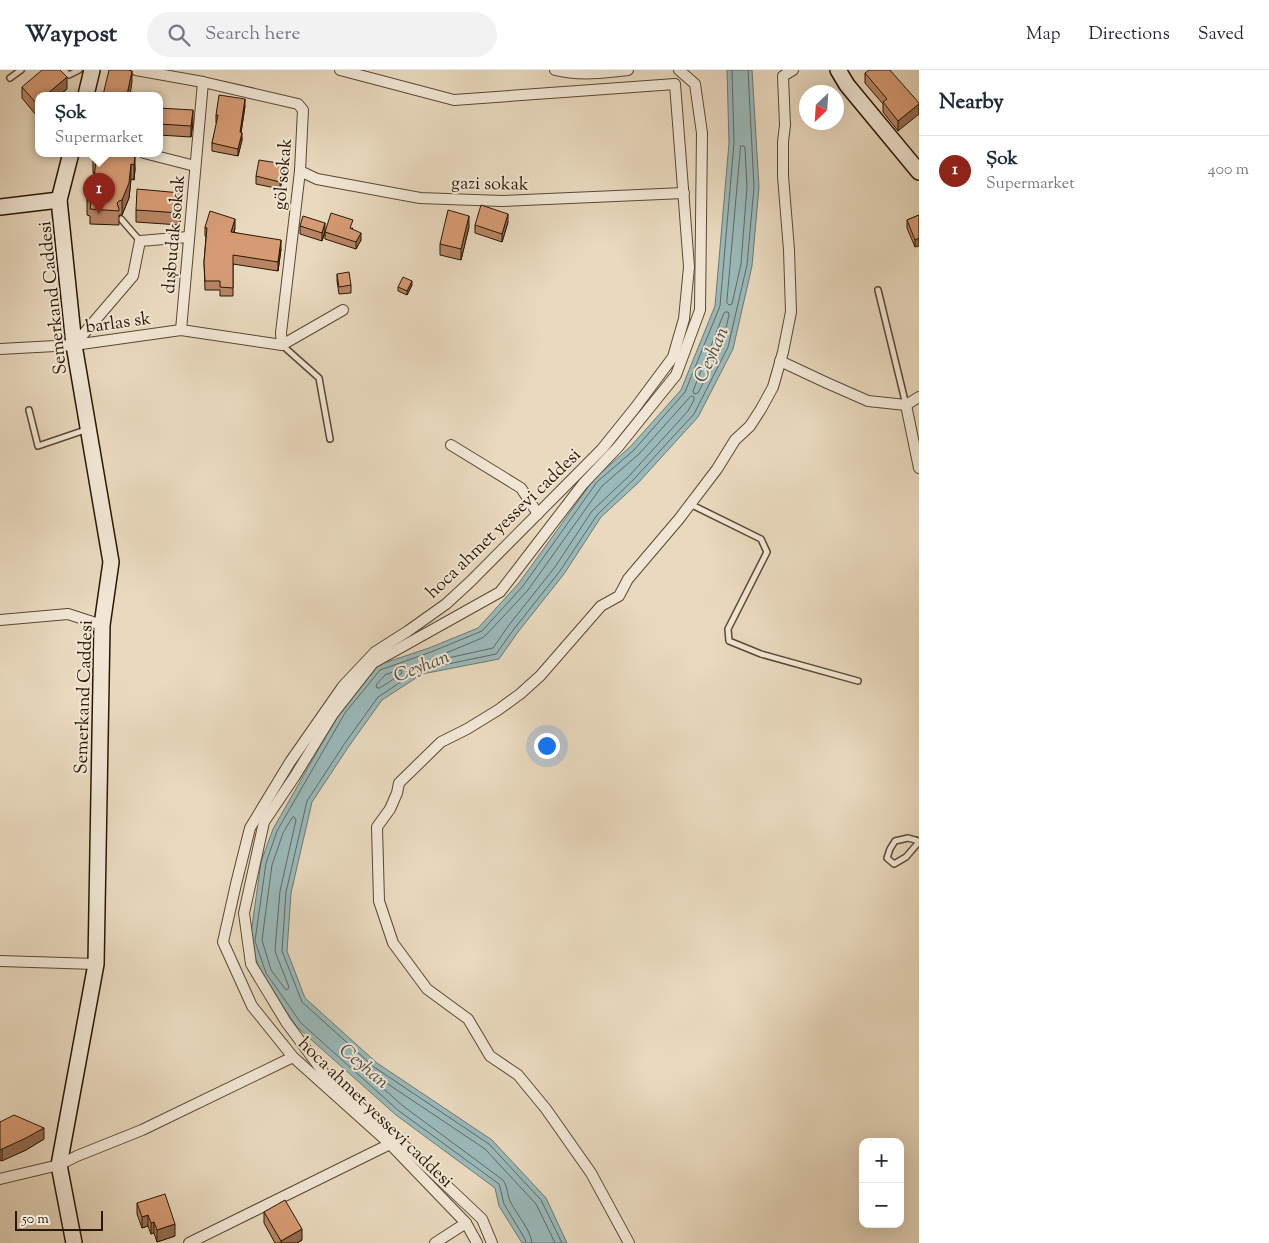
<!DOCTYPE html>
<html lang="en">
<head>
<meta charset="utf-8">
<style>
	body { margin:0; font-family:"Sorts Mill Goudy",serif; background:#f2f2f3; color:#1f2937 }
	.controls { position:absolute; right:15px; bottom:15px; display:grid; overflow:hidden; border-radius:10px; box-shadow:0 5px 20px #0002 }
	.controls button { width:45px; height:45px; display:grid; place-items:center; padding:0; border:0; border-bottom:1px solid #e0e1e3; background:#fff; color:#1f2937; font:25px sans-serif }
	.compass { position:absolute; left:799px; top:15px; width:45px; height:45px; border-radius:50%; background:#fff; box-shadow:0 5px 20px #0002; rotate:205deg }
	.scale { position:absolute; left:15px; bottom:12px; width:88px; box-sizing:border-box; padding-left:5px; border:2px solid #291702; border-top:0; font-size:14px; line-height:18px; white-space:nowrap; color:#291702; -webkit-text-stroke:4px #f1e6d5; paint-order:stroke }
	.you { position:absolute; left:546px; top:675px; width:18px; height:18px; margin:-12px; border:4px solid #fff; border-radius:50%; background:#1a73e8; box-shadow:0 0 0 8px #1a73e833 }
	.badge { display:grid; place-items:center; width:32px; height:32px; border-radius:50%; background:#8f2418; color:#fff; font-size:16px; font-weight:700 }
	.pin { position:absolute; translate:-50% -41px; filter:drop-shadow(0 1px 2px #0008) }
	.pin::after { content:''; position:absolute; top:26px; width:18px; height:15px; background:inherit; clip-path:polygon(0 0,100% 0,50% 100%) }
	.popup { position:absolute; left:35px; top:22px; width:128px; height:65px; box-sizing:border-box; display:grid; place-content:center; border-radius:10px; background:#fff; filter:drop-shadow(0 1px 4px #0005); font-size:16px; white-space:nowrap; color:#747a83 }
	.popup b { font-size:19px; color:#1f2937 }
	.popup::after { content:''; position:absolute; left:50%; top:100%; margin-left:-10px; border:10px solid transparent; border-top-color:#fff }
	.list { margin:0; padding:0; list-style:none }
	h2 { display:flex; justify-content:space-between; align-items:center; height:65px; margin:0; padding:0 20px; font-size:21px }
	h2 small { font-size:16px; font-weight:400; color:#747a83 }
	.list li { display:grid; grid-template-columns:32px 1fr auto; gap:15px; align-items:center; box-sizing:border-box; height:70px; padding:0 20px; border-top:1px solid #e0e1e3 }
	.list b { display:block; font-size:19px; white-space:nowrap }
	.list p { margin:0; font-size:16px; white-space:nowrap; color:#747a83 }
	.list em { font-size:16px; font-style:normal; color:#747a83 }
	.icon { flex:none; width:28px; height:28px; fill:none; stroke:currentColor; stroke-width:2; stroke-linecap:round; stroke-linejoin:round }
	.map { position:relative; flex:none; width:919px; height:1173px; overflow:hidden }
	header { display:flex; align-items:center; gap:30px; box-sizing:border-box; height:70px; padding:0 25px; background:#fff; border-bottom:1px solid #e0e1e3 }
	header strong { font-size:24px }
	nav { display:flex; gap:28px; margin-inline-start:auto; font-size:18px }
	.search { width:350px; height:45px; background:#f2f2f3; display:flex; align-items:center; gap:12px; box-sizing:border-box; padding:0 18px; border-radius:28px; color:#747a83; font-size:19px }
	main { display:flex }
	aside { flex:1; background:#fff }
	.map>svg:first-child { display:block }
	.water { fill:#9ab9ba; stroke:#6d7870 }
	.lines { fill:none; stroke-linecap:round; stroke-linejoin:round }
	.shore { stroke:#62685e; stroke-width:1 }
	.lane-casing { stroke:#594831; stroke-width:8 }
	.street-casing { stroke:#594831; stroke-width:12 }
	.secondary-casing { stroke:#291702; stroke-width:18 }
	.lane { stroke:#f1e6d5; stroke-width:5 }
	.street { stroke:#f1e6d5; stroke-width:10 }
	.secondary { stroke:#f1e6d5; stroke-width:15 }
	.wall { fill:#b88564; stroke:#291702 }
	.shaded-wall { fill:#966c51; stroke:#291702 }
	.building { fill:#d69b74; stroke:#291702 }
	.labels { text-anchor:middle; stroke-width:4; stroke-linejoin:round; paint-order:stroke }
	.street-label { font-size:18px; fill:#291702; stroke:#f1e6d5 }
	.water-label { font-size:19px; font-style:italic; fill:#515042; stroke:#f1e6d5 }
</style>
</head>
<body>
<header>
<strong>Waypost</strong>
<div class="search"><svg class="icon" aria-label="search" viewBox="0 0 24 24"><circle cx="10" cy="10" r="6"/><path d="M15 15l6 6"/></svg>Search here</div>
<nav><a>Map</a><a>Directions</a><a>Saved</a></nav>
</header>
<main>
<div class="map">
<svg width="919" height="1173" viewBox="0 0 919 1173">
	<rect width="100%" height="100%" fill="#e9d9be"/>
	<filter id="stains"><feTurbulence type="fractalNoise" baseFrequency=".004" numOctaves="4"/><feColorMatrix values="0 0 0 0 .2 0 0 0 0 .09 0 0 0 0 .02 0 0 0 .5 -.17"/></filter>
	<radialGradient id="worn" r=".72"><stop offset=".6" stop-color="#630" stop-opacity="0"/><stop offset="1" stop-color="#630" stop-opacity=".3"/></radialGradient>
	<!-- water -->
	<polygon class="water" points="727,0 752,0 759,117 752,196 733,279 698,347 638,413 601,447 564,504 518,562 499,589 422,604 382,630 349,676 312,732 291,823 287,881 305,928 377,993 492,1070 546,1128 567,1173 522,1173 499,1136 495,1118 396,1045 297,957 261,905 250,871 261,792 273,759 341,640 378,595 429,578 478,558 519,513 594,409 631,376 681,320 715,236 729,73"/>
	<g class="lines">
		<!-- shore -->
		<g class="shore">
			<polygon points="741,76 744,76 745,78 747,117 741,194 732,234 729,235 727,233"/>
			<polygon points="726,242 728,242 729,245 722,275 698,323 694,324 693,321 724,243"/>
			<polygon points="692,326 694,327 694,330 688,341 630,405 592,441 555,497 509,555 493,578 448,588 445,587 445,585 446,583 482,568 486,565 528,520 602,416 639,384 690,327"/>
			<polygon points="399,600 402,601 401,604 380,618 377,618 376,615 385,605"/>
			<polygon points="294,747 296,750 280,821 275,880 276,884 289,917 288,919 286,920 271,900 262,870 272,795 283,763 292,748"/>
			<polyline points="526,1173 525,1169 504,1134 500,1117 499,1114 399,1041 301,953 266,903 255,871 266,793 277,761 345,643 380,600 431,582 482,561 523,516 597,412 634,380 685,322 720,236 734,73 732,0"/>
			<path d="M532 1173C531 1160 517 1145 511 1133 507 1126 508 1117 503 1110L403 1036 376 1012V1009L379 1008 485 1079 536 1134 555 1173"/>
			<polyline points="562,1173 541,1130 489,1074 374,997 302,932 282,881 286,822 307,731 345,673 378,627 419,600 496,584 514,559 560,501 597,445 634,409 694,344 728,277 747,195 754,117 748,0"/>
		</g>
		<!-- lane casing -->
		<g class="lane-casing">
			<g id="lane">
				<polyline points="63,0 69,5 79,0"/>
				<polyline points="10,8 21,0"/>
				<polyline points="121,149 140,171"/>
				<polyline points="878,220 906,335"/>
				<polyline points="282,275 319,308 330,369"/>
				<polyline points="29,340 38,376 88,359"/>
				<polyline points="690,434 761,469 767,482 728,559 729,571 761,584 858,611"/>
				<polyline points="919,771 908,768 895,771 890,779 887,788 894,794 906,787 919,772"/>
			</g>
		</g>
		<!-- street casing -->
		<g class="street-casing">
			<g id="street">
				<polyline points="136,0 203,12 298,34 303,40 300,101 281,263 282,275"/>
				<polyline points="340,0 454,30 675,14 689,197 684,249 673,287 635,338 602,379 471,511 446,534 408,561 375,582 343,616 290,692 250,758 236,814 223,872 252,936 293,987 390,1074 466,1153 477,1173"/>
				<path d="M555 0C579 6 604 3 628 0"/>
				<polyline points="144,83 195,96"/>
				<polyline points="300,101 317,109 420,128 502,131 684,123"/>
				<polyline points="188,167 140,171 133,206 74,275 181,260 282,275"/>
				<polyline points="181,260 203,12"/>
				<polyline points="282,275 343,240"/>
				<polyline points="0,279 74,275"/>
				<polyline points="780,291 827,313 868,331 906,335 919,327"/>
				<polyline points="906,335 919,398"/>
				<polyline points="451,375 521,418 538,444"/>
				<polyline points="0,550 68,544 102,555"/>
				<polyline points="0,891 96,894"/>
				<polyline points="0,1109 59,1095 77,1086 142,1060 293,987"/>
				<polyline points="189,1173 390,1074"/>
				<polyline points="435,1173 466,1153"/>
				<polyline points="492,1173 482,1149 408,1079 329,1010 286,952 251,894 244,843 264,752 295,706 333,644 373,593 500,522 583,414 618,377 676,305 700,240 702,63 695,14 679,0"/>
				<polyline points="629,1173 591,1103 546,1039 518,1005 490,986 468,949 427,919 393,873 379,831 377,757 390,739 397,723 399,713 441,672 467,659 498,640 520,624 540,606 601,536 619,526 628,509 679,449 717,399 735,370 750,356 761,339 773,317 783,282 791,242 789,180 783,106 783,72 785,55 783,6 793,0"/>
			</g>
		</g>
		<!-- secondary casing -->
		<g class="secondary-casing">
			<g id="secondary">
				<polyline points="838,0 847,15 919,102"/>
				<polyline points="86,25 92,0"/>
				<polyline points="71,83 59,130 74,275 111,492 102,555 96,894 59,1095 74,1173"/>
				<polyline points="0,137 59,130"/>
			</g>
		</g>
		<!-- lane -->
		<use href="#lane" class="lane"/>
		<!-- street -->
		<use href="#street" class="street"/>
		<!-- secondary -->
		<use href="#secondary" class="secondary"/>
	</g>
	<!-- wall -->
	<g class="wall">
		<polygon points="865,3 919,33 898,61 883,42 883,34 865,13"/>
		<polygon points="22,17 67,19 36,45 22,28"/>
		<polygon points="245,36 241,62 242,70 238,86 212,81 212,73 217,53 216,53 216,45"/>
		<polygon points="159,38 193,52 191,67 159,65"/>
		<polygon points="133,83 135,99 134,110 131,109 129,128 122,145 119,145 119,155 90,154 90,146 87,145 87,130 94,109 95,104 93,103 93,88"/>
		<polygon points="284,102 280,119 256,114 256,106"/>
		<polygon points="181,134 180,155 136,152 136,140"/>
		<polygon points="919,145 915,177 907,158 907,150"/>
		<polygon points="508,152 502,172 475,163 475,155"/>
		<polygon points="300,156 325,160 353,158 352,159 361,170 356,179 325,169 325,163 322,171 300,164"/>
		<polygon points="205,157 235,158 234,162 281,179 278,201 233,194 233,226 220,226 220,220 205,220 204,192 206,167 205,166"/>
		<polygon points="469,157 461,190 440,185 440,174"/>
		<polygon points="337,204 351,215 351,223 339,224 337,211"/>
		<polygon points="412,215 407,225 398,221 398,217"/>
		<polygon points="0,1052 44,1069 26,1080 0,1091"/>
		<polygon points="137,1133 175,1166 157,1172 154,1163 151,1164 148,1156 142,1158 137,1144"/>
		<polygon points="264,1142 302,1170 297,1173 275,1173 264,1153"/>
	</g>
	<!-- shaded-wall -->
	<g class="shaded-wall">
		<polygon points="132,1 132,12 130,25 127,25"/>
		<polygon points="67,7 67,19 59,25 46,25"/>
		<polygon points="245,29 245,36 240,70 240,62"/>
		<polygon points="39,31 39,42 36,45 36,33"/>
		<polygon points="919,34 919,44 898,61 898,51"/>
		<polygon points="193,40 193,52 191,67 191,56"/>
		<polygon points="242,63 242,70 238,86 238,79"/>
		<polygon points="135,84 135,99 134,110 134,95"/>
		<polygon points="131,94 131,109 129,128 122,145 122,130"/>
		<polygon points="284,94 284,102 280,119 280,112"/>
		<polygon points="181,123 181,134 180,155 180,143"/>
		<polygon points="508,144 508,152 502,172 502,164"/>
		<polygon points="469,146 469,157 461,190 461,179"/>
		<polygon points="235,149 235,158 231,171 231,162"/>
		<polygon points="325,153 325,161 322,171 322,163"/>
		<polygon points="361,163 361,170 356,179 356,172"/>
		<polygon points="919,168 919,176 915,177 915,170"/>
		<polygon points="281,170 281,179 278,201 278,192"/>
		<polygon points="412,211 412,215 407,225 407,221"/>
		<polygon points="44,1058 44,1069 26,1080 2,1091 2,1079"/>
		<polygon points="148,1145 148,1156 142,1158 142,1147"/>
		<polygon points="154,1152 154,1163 151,1164 151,1153"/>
		<polygon points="175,1154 175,1166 157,1172 157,1160"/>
		<polygon points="302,1159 302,1170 297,1173 281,1173 281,1171"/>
	</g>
	<!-- building -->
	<g class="building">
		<polygon points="42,0 60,0 67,7 46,25 39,25 39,31 36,33 22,17"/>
		<polygon points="109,0 128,0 132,1 127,25 103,25"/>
		<polygon points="869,0 890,0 919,33 919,34 898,51 883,32 887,29 865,3"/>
		<polygon points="219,25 245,29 240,62 242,63 238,79 212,73 218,45 216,45"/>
		<polygon points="159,38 193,40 191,56 159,54"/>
		<polygon points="93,83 132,83 132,84 135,84 134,95 131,94 129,113 122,130 119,131 117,133 119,139 119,141 90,139 91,132 87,130 89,121 91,121 92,109 94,109 96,90 93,88"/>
		<polygon points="259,90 284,94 280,112 256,106"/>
		<polygon points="137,119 181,123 180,143 136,140"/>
		<polygon points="481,135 508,144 502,164 475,155"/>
		<polygon points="448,140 469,146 461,179 440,174"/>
		<polygon points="210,141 235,149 231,162 281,170 278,192 233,185 233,218 220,217 220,211 205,211 204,192 207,158 205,157"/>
		<polygon points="331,143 353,150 350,158 361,163 356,172 325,162"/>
		<polygon points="919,145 919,168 915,170 907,150"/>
		<polygon points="303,146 325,153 322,163 300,156"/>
		<polygon points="349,202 351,215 339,217 337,204"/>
		<polygon points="403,207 412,211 407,221 398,217"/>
		<polygon points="14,1045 44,1058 26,1068 0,1080 0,1052"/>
		<polygon points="165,1124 175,1154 157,1160 154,1152 151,1153 148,1145 142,1147 137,1133"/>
		<polygon points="285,1130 302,1159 281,1171 264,1142"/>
	</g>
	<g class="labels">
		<!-- street labels -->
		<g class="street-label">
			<text transform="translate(282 104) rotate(-85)" y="6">göl sokak</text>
			<text transform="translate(490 113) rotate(1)" y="6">gazi sokak</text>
			<text transform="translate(173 164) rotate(-85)" y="6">dışbudak sokak</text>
			<text transform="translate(52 228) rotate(-96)" y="6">Semerkand Caddesi</text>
			<text transform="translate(118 252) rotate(-8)" y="6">barlas sk</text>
			<text transform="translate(503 453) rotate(-44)" y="6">hoca ahmet yessevi caddesi</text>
			<text transform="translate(83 627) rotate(-88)" y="6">Semerkand Caddesi</text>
			<text transform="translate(376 1042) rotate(44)" y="6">hoca ahmet yessevi caddesi</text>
		</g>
		<!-- water labels -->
		<g class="water-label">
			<text transform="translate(710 284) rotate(-66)" y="7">Ceyhan</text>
			<text transform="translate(421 595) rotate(-21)" y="7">Ceyhan</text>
			<text transform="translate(365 995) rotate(40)" y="7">Ceyhan</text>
		</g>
	</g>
	<rect width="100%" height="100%" filter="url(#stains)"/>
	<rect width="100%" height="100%" fill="url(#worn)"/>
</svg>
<div class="controls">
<button>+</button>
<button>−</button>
</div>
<svg class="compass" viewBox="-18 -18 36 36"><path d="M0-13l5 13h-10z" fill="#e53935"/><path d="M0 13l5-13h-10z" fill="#747a83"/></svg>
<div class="scale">50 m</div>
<div class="you"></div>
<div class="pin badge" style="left:99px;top:144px">1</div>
<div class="popup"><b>Şok</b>Supermarket</div>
</div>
<aside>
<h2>Nearby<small></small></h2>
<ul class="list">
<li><span class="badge">1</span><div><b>Şok</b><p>Supermarket</p></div><em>400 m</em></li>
</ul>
</aside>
</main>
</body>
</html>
